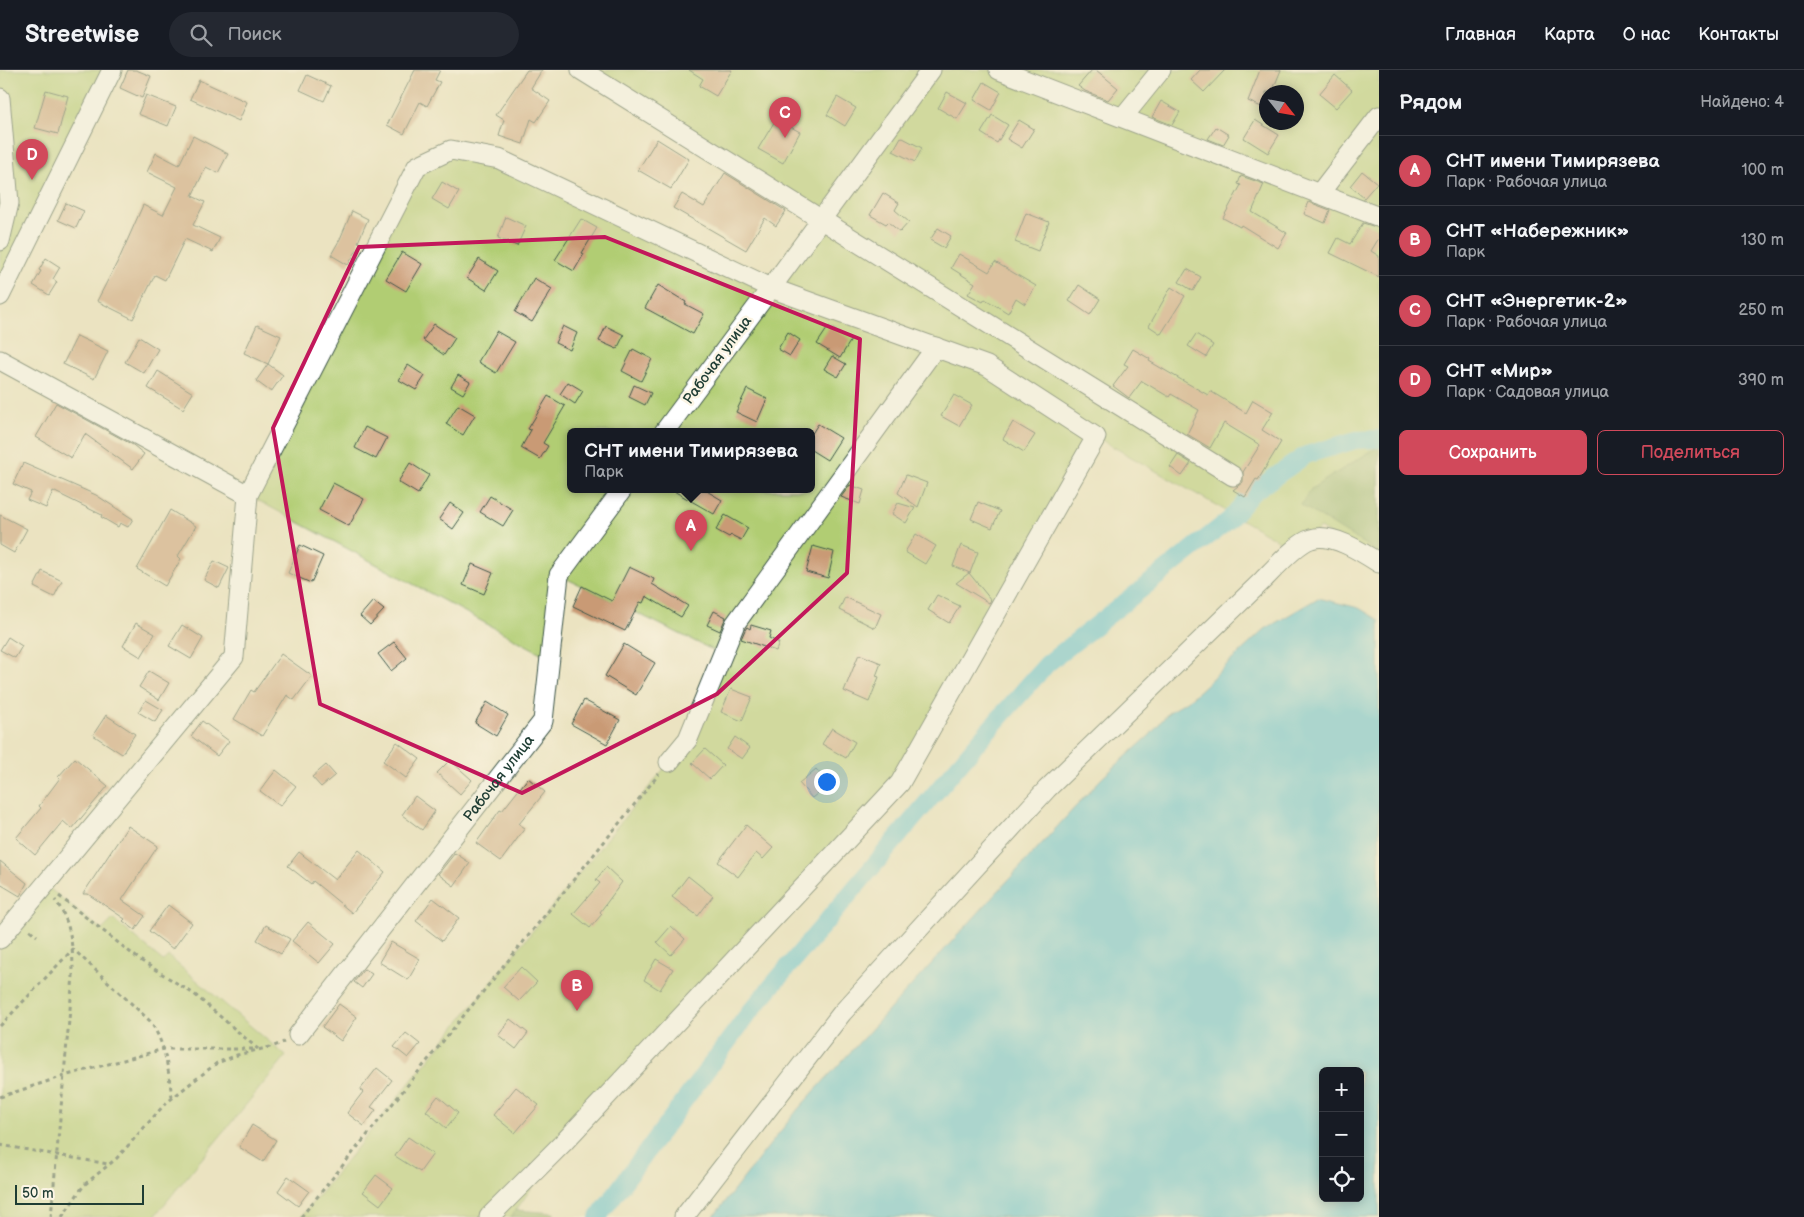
<!DOCTYPE html>
<html lang="ru">
<head>
<meta charset="utf-8">
<style>
	body { margin:0; font-family:"Balsamiq Sans",sans-serif; background:#242831; color:#f1f3f6 }
	.controls { position:absolute; right:15px; bottom:15px; display:grid; overflow:hidden; border-radius:8px; box-shadow:0 2px 12px #0003 }
	.controls button { width:45px; height:45px; display:grid; place-items:center; padding:0; border:0; border-bottom:1px solid #363941; background:#171b24; color:#f1f3f6; font:25px sans-serif }
	.compass { position:absolute; left:1259px; top:15px; width:45px; height:45px; border-radius:50%; background:#171b24; box-shadow:0 2px 12px #0003; rotate:121deg }
	.scale { position:absolute; left:15px; bottom:12px; width:129px; box-sizing:border-box; padding-left:5px; border:2px solid #1f3d34; border-top:0; font-size:14px; line-height:18px; white-space:nowrap; color:#1f3d34; -webkit-text-stroke:4px #fcf5e5; paint-order:stroke }
	.you { position:absolute; left:826px; top:711px; width:18px; height:18px; margin:-12px; border:4px solid #fff; border-radius:50%; background:#1a73e8; box-shadow:0 0 0 8px #1a73e833 }
	.badge { display:grid; place-items:center; width:32px; height:32px; border-radius:50%; background:#d1495b; color:#fff; font-size:16px; font-weight:700 }
	.pin { position:absolute; translate:-50% -41px; filter:drop-shadow(0 1px 2px #0008) }
	.pin::after { content:''; position:absolute; top:26px; width:18px; height:15px; background:inherit; clip-path:polygon(0 0,100% 0,50% 100%) }
	.popup { position:absolute; left:567px; top:358px; width:248px; height:65px; box-sizing:border-box; display:grid; place-content:center; border-radius:8px; background:#171b24; filter:drop-shadow(0 1px 4px #0005); font-size:16px; white-space:nowrap; color:#9ea1a6 }
	.popup b { font-size:19px; color:#f1f3f6 }
	.popup::after { content:''; position:absolute; left:50%; top:100%; margin-left:-10px; border:10px solid transparent; border-top-color:#171b24 }
	.list { margin:0; padding:0; list-style:none }
	h2 { display:flex; justify-content:space-between; align-items:center; height:65px; margin:0; padding:0 20px; font-size:21px }
	h2 small { font-size:16px; font-weight:400; color:#9ea1a6 }
	.list li { display:grid; grid-template-columns:32px 1fr auto; gap:15px; align-items:center; box-sizing:border-box; height:70px; padding:0 20px; border-top:1px solid #363941 }
	.list b { display:block; font-size:19px; white-space:nowrap }
	.list p { margin:0; font-size:16px; white-space:nowrap; color:#9ea1a6 }
	.list em { font-size:16px; font-style:normal; color:#9ea1a6 }
	.actions { display:flex; gap:10px; padding:15px 20px }
	.actions a { flex:1; padding:11px 0; border:1px solid #d1495b; border-radius:8px; text-align:center; font-size:18px; color:#d1495b }
	.actions .main { background:#d1495b; color:#fff }
	.icon { flex:none; width:28px; height:28px; fill:none; stroke:currentColor; stroke-width:2; stroke-linecap:round; stroke-linejoin:round }
	.map { position:relative; flex:none; width:1379px; height:1147px; overflow:hidden }
	header { display:flex; align-items:center; gap:30px; box-sizing:border-box; height:70px; padding:0 25px; background:#171b24; border-bottom:1px solid #363941 }
	header strong { font-size:24px }
	nav { display:flex; gap:28px; margin-inline-start:auto; font-size:18px }
	.search { width:350px; height:45px; background:#242831; display:flex; align-items:center; gap:12px; box-sizing:border-box; padding:0 18px; border-radius:28px; color:#9ea1a6; font-size:19px }
	main { display:flex }
	aside { flex:1; background:#171b24 }
	.map>svg:first-child { display:block }
	.green { fill:#b1cd73; stroke:#688554; fill-rule:evenodd }
	.forest { fill:#8cb065; stroke:#56764c }
	.water { fill:#5ec4db; stroke:#3e8088; fill-rule:evenodd }
	.lines { fill:none; stroke-linecap:round; stroke-linejoin:round }
	.canal { stroke:#5ec4db; stroke-width:18 }
	.building { fill:#c99a75 }
	.minor-casing { stroke:#3e5649; stroke-width:21 }
	.path { stroke:#3e5649; stroke-width:3; stroke-dasharray:4 4; stroke-linecap:butt }
	.minor { stroke:#fff; stroke-width:19 }
	.marked { fill:none; stroke:#c2185b; stroke-width:4; stroke-linejoin:round }
	.labels { text-anchor:middle; stroke-width:5; stroke-linejoin:round; paint-order:stroke }
	.street-label { font-size:15px; fill:#1f3d34; stroke:#fcf5e5 }
</style>
</head>
<body>
<header>
<strong>Streetwise</strong>
<div class="search"><svg class="icon" aria-label="search" viewBox="0 0 24 24"><circle cx="10" cy="10" r="6"/><path d="M15 15l6 6"/></svg>Поиск</div>
<nav><a>Главная</a><a>Карта</a><a>О нас</a><a>Контакты</a></nav>
</header>
<main>
<div class="map">
<svg width="1379" height="1147" viewBox="0 0 1379 1147">
	<rect width="100%" height="100%" fill="#fcf5e5"/>
	<filter id="ink" filterUnits="userSpaceOnUse"><feTurbulence type="fractalNoise" baseFrequency=".02" numOctaves="2"/><feDisplacementMap in="SourceGraphic" scale="10" xChannelSelector="R" yChannelSelector="G"/><feConvolveMatrix kernelMatrix="1 2 1 2 8 2 1 2 1" color-interpolation-filters="sRGB"/></filter>
	<filter id="wash" filterUnits="userSpaceOnUse"><feTurbulence type="fractalNoise" baseFrequency=".0096" numOctaves="4" result="noise"/><feDisplacementMap in="SourceGraphic" scale="20" xChannelSelector="R" yChannelSelector="G"/><feGaussianBlur stdDeviation="1.12" result="paint"/><feColorMatrix in="noise" values="0 0 0 0 0 0 0 0 0 0 0 0 0 0 0 0 0 1.4 0 .05"/><feComposite in="paint" operator="in"/></filter>
	<g filter="url(#wash)">
		<rect width="100%" height="100%" fill="#ebe3c1"/>
		<!-- green -->
		<g class="green">
			<polygon points="0,0 112,0 0,226"/>
			<path d="M581 0H1379V495L1320 458 1295 480 1096 367 900 713 564 1072 511 1147H301L688 669 723 585 559 505 550 588 248 425 417 96 451 80 499 89 770 218 821 150ZM1266 22H1296V52H1266ZM571 362H811V420H571Z"/>
			<polygon points="45,815 102,860 113,849 163,891 168,886 286,986 154,1147 0,1147 0,869"/>
		</g>
		<!-- forest -->
		<g class="forest">
			<polygon points="1379,376 1379,483 1301,435 1311,419"/>
			<polygon points="516,1140 554,1143 554,1147 511,1147"/>
		</g>
		<!-- water -->
		<path class="water" d="M1318 528 1359 538 1379 550V1147H713L798 1039 1101 709 1150 665 1168 643 1191 628 1265 559ZM1323 1001H1360V1128H1323Z"/>
		<g class="lines">
			<!-- canal -->
			<polyline class="canal" points="598,1147 749,943 979,671 1047,594 1229,450 1253,422 1306,385 1356,370 1379,369"/>
		</g>
		<g id="blocks">
			<!-- building -->
			<g class="building">
				<polygon points="128,0 136,0 151,6 142,28 120,18"/>
				<polygon points="415,0 440,0 435,10 440,12 427,36 420,32 404,64 387,55"/>
				<polygon points="527,0 542,0 531,18 550,31 536,52 531,49 523,74 499,66 504,50 496,45"/>
				<polygon points="689,0 732,0 716,26 699,16 703,9"/>
				<polygon points="1092,0 1096,0 1118,18 1108,30 1085,21 1078,16"/>
				<polygon points="1200,0 1225,0 1204,22 1191,10"/>
				<polygon points="1260,0 1281,0 1272,22 1266,22 1266,39 1248,31"/>
				<polygon points="307,5 331,16 324,31 300,20"/>
				<polygon points="1335,5 1352,20 1336,38 1319,24"/>
				<polygon points="199,10 247,32 239,51 190,29"/>
				<polygon points="984,12 1001,22 991,40 974,30"/>
				<polygon points="46,20 68,26 58,64 35,58"/>
				<polygon points="947,22 967,33 957,49 938,38"/>
				<polygon points="146,25 176,37 168,56 138,44"/>
				<polygon points="837,27 856,38 845,56 827,45"/>
				<polygon points="1161,31 1180,42 1172,55 1152,47"/>
				<polygon points="992,45 1008,55 997,73 981,63"/>
				<polygon points="776,49 800,62 783,93 758,79"/>
				<polygon points="1019,50 1034,59 1022,78 1007,69"/>
				<polygon points="1255,50 1279,65 1268,83 1244,68"/>
				<polygon points="1216,57 1229,65 1223,75 1208,69"/>
				<polygon points="193,66 228,84 218,103 206,97 192,126 205,132 193,155 220,168 213,182 185,169 165,210 155,205 133,249 97,231 120,187 143,135 163,145 177,117 147,102 156,83 179,95"/>
				<polygon points="901,67 922,78 915,92 893,81"/>
				<polygon points="657,69 689,89 671,119 638,100"/>
				<polygon points="1362,101 1377,113 1364,128 1350,116"/>
				<polygon points="725,103 786,141 776,156 765,148 746,180 673,138 682,124 704,137"/>
				<polygon points="1241,106 1264,114 1252,142 1287,163 1278,178 1241,155 1240,157 1223,148 1241,115 1238,114"/>
				<polygon points="442,112 459,122 449,139 432,129"/>
				<polygon points="883,123 899,133 895,140 909,152 900,162 888,152 886,154 870,145"/>
				<polygon points="1309,132 1330,140 1325,153 1304,144"/>
				<polygon points="66,133 84,141 76,158 58,150"/>
				<polygon points="352,141 368,149 358,172 361,173 348,195 331,185 340,169"/>
				<polygon points="1026,143 1049,152 1038,181 1015,172"/>
				<polygon points="506,147 526,156 517,176 498,168"/>
				<polygon points="581,149 597,158 582,183 584,184 574,201 555,190"/>
				<polygon points="1363,153 1379,158 1379,168 1371,181 1379,186 1379,207 1330,183 1338,168 1350,174"/>
				<polygon points="938,158 951,166 944,178 930,170"/>
				<polygon points="402,182 422,194 406,221 386,209"/>
				<polygon points="959,184 989,202 995,192 1036,216 1025,234 1016,228 1008,243 985,229 983,232 968,224 975,213 951,198"/>
				<polygon points="46,188 60,197 53,209 57,212 49,225 33,215 41,201 39,200"/>
				<polygon points="479,189 498,201 486,220 467,208"/>
				<polygon points="1187,199 1201,207 1193,221 1179,212"/>
				<polygon points="534,208 552,219 532,252 515,242"/>
				<polygon points="658,215 686,232 685,234 704,244 693,264 645,238"/>
				<polygon points="1079,215 1100,229 1090,245 1069,231"/>
				<polygon points="1171,217 1185,226 1161,264 1149,256"/>
				<polygon points="434,254 455,268 444,285 423,270"/>
				<polygon points="257,255 281,266 268,294 244,283"/>
				<polygon points="563,256 577,263 570,280 555,273"/>
				<polygon points="606,256 624,265 617,279 599,271"/>
				<polygon points="829,256 851,270 840,288 817,274"/>
				<polygon points="496,261 515,272 496,303 478,292"/>
				<polygon points="788,262 800,270 790,286 778,279"/>
				<polygon points="1196,264 1213,275 1206,287 1188,276"/>
				<polygon points="77,266 108,281 94,309 63,294"/>
				<polygon points="139,267 158,279 144,303 125,292"/>
				<polygon points="633,279 652,289 641,311 622,301"/>
				<polygon points="1133,279 1150,289 1149,291 1185,312 1208,325 1210,321 1246,343 1253,330 1273,342 1262,360 1281,372 1258,410 1256,409 1245,427 1233,420 1243,412 1243,402 1260,375 1224,353 1210,378 1187,364 1199,340 1171,324 1169,327 1142,311 1129,328 1113,316 1128,296 1124,294"/>
				<polygon points="832,286 846,294 838,307 824,299"/>
				<polygon points="268,294 283,305 271,322 256,311"/>
				<polygon points="408,295 425,306 416,320 399,310"/>
				<polygon points="158,301 193,323 183,339 148,318"/>
				<polygon points="458,305 470,312 463,324 451,317"/>
				<polygon points="568,312 583,321 575,334 560,324"/>
				<polygon points="634,315 651,323 645,335 629,327"/>
				<polygon points="747,319 767,329 757,352 736,342"/>
				<polygon points="954,325 972,335 959,356 941,346"/>
				<polygon points="548,326 565,336 543,373 548,376 540,389 521,378 531,360 528,359"/>
				<polygon points="56,333 133,375 144,384 133,399 85,364 71,388 36,367"/>
				<polygon points="458,335 475,345 463,365 446,354"/>
				<polygon points="1013,352 1035,365 1024,382 1003,369"/>
				<polygon points="818,354 841,368 827,390 811,380 811,365"/>
				<polygon points="365,357 387,368 376,389 355,378"/>
				<polygon points="1178,385 1191,393 1182,406 1170,397"/>
				<polygon points="23,393 96,425 133,449 128,457 120,453 118,457 101,447 102,445 53,421 46,438 27,430 31,422 13,414"/>
				<polygon points="410,393 429,405 418,424 398,412"/>
				<polygon points="906,405 927,413 918,437 898,423"/>
				<polygon points="333,413 364,429 349,456 319,440"/>
				<polygon points="850,415 864,420 860,434 841,427"/>
				<polygon points="672,420 705,420 722,430 714,444"/>
				<polygon points="490,426 513,440 503,456 480,442"/>
				<polygon points="978,432 1000,441 992,458 971,449"/>
				<polygon points="450,433 464,443 453,459 439,449"/>
				<polygon points="898,433 915,438 906,453 892,444"/>
				<polygon points="170,440 196,456 178,486 181,489 165,516 137,499"/>
				<polygon points="0,445 27,459 14,483 0,475"/>
				<polygon points="725,445 748,458 741,470 731,465 729,467 716,460"/>
				<polygon points="916,464 936,476 925,494 905,482"/>
				<polygon points="300,475 323,486 311,513 288,503"/>
				<polygon points="961,475 978,482 970,503 953,496"/>
				<polygon points="813,476 834,482 828,508 806,502"/>
				<polygon points="214,491 229,498 219,518 204,510"/>
				<polygon points="472,494 493,503 484,524 463,515"/>
				<polygon points="629,497 654,509 652,514 688,536 681,547 646,526 643,533 640,532 625,561 573,536 582,516 612,531"/>
				<polygon points="42,501 62,511 54,527 34,517"/>
				<polygon points="969,503 991,530 989,533 956,513"/>
				<polygon points="937,525 960,536 949,553 928,540"/>
				<polygon points="845,527 881,544 875,558 839,540"/>
				<polygon points="373,531 384,540 370,555 360,546"/>
				<polygon points="714,541 726,547 720,561 707,555"/>
				<polygon points="136,553 155,564 141,587 123,576"/>
				<polygon points="182,555 203,568 191,589 169,576"/>
				<polygon points="751,555 771,561 769,568 779,573 776,581 741,569 745,560 747,557 750,559"/>
				<polygon points="8,567 22,576 15,588 0,580"/>
				<polygon points="394,572 407,588 391,601 378,584"/>
				<polygon points="624,574 655,593 636,625 605,606"/>
				<polygon points="281,584 312,606 294,630 287,625 262,666 234,649 251,620 254,622"/>
				<polygon points="859,584 881,593 876,606 879,607 869,632 844,621"/>
				<polygon points="149,601 169,613 159,630 139,617"/>
				<polygon points="731,619 752,627 742,651 721,642"/>
				<polygon points="146,630 163,640 155,652 138,642"/>
				<polygon points="584,630 620,650 607,674 571,654"/>
				<polygon points="487,632 508,645 496,666 475,653"/>
				<polygon points="106,645 135,664 122,684 93,665"/>
				<polygon points="202,651 229,671 217,686 191,666"/>
				<polygon points="832,658 855,672 846,688 822,674"/>
				<polygon points="735,667 750,678 742,689 727,679"/>
				<polygon points="397,672 420,689 406,708 383,691"/>
				<polygon points="705,679 723,695 710,709 692,693"/>
				<polygon points="75,688 108,716 72,759 63,751 35,785 16,768 41,738 39,736 60,708 58,707"/>
				<polygon points="450,690 472,710 460,724 437,703"/>
				<polygon points="326,695 335,705 321,717 312,707"/>
				<polygon points="816,699 829,714 812,728 799,713"/>
				<polygon points="276,700 296,716 280,736 260,721"/>
				<polygon points="528,708 545,722 519,754 525,758 501,791 476,773 500,740 502,741"/>
				<polygon points="415,726 435,741 422,760 402,745"/>
				<polygon points="746,755 773,778 763,789 756,783 738,807 718,792"/>
				<polygon points="128,756 158,776 122,830 145,846 135,860 123,851 125,849 88,824 83,824"/>
				<polygon points="359,780 385,802 352,843 313,811 311,814 288,796 299,782 335,810"/>
				<polygon points="455,783 470,793 454,816 438,804"/>
				<polygon points="0,791 27,813 20,826 0,814"/>
				<polygon points="606,797 622,812 600,842 602,844 590,858 573,844 600,813 596,810"/>
				<polygon points="688,806 713,826 698,846 672,827"/>
				<polygon points="433,828 459,848 442,871 416,851"/>
				<polygon points="168,835 192,853 173,879 149,861"/>
				<polygon points="308,852 335,874 319,893 292,871"/>
				<polygon points="266,855 290,869 281,884 257,870"/>
				<polygon points="671,856 685,869 671,885 657,872"/>
				<polygon points="391,872 420,889 408,910 379,892"/>
				<polygon points="656,889 673,899 660,920 644,910"/>
				<polygon points="521,897 537,912 519,931 503,917"/>
				<polygon points="364,899 372,904 362,918 354,912"/>
				<polygon points="339,934 357,947 341,971 322,957"/>
				<polygon points="510,949 528,963 516,979 498,965"/>
				<polygon points="406,963 420,974 408,988 394,977"/>
				<polygon points="377,998 392,1010 371,1037 376,1040 364,1056 347,1043 363,1022 360,1020"/>
				<polygon points="516,1017 539,1035 515,1063 493,1045"/>
				<polygon points="438,1026 458,1043 446,1058 426,1041"/>
				<polygon points="252,1055 276,1070 263,1092 239,1077"/>
				<polygon points="408,1067 433,1084 420,1102 395,1086"/>
				<polygon points="376,1105 393,1118 380,1135 363,1122"/>
				<polygon points="288,1106 309,1121 298,1136 278,1121"/>
			</g>
		</g>
	</g>
	<g filter="url(#ink)">
		<use href="#blocks" fill-opacity="0" stroke="#3e5649" stroke-width="1"/>
		<g class="lines">
			<!-- minor casing -->
			<g class="minor-casing">
				<g id="minor">
					<polyline points="581,0 1233,406"/>
					<polyline points="999,0 1379,147"/>
					<polyline points="0,28 9,133 0,171"/>
					<polyline points="1123,47 1161,0"/>
					<polyline points="1319,124 1379,46"/>
					<polyline points="0,226 112,0"/>
					<polyline points="0,290 248,425"/>
					<polyline points="669,692 688,669 735,554 936,277"/>
					<polyline points="0,869 234,587 248,425 417,96 451,80 499,89 771,218 931,0"/>
					<path id="s1" d="M298 965 543 651 559 505 622 420"/>
					<polyline points="489,1147 564,1072 900,713 1096,367 987,296 771,218 664,362"/>
					<path d="M684 1147 842 943 1047 719 1263 510C1274 499 1297 473 1311 469 1331 462 1362 482 1379 493"/>
				</g>
			</g>
			<!-- path -->
			<g class="path">
				<polyline points="59,826 140,890 194,924 258,979"/>
				<polyline points="30,860 37,866"/>
				<path d="M0 956 73 879 150 951C166 975 168 999 172 1027"/>
				<polyline points="0,1027 64,1006 164,979 253,979"/>
				<polyline points="0,1075 108,1094"/>
				<path d="M51 1147 73 906C73 878 72 853 55 830"/>
				<polyline points="62,1147 84,1115 117,1088 165,1034 191,1013 217,993 237,985 274,976 284,972"/>
				<polyline points="301,1147 659,704"/>
			</g>
			<!-- minor -->
			<use href="#minor" class="minor"/>
		</g>
	</g>
	<!-- marked area -->
	<path d="M0 0H1379V1147H0ZM605 167 860 269 847 503 717 624 522 723 320 634 273 358 359 177Z" fill="#ebe3c1" fill-opacity=".55" fill-rule="evenodd"/>
	<path class="marked" d="M605 167 860 269 847 503 717 624 522 723 320 634 273 358 359 177Z"/>
	<g class="labels">
		<!-- street labels -->
		<g class="street-label">
			<text transform="translate(717 290) rotate(-54)" y="5">Рабочая улица</text>
			<text dy="5" stroke="none"><textPath href="#s1" startOffset="326">Рабочая улица</textPath></text>
		</g>
	</g>
</svg>
<div class="controls">
<button>+</button>
<button>−</button>
<button><svg class="icon" aria-label="locate" viewBox="0 0 24 24"><circle cx="12" cy="12" r="6"/><path d="M12 2v4M12 18v4M2 12h4M18 12h4"/></svg></button>
</div>
<svg class="compass" viewBox="-18 -18 36 36"><path d="M0-13l5 13h-10z" fill="#e53935"/><path d="M0 13l5-13h-10z" fill="#9ea1a6"/></svg>
<div class="scale">50 m</div>
<div class="you"></div>
<div class="pin badge" style="left:691px;top:481px">A</div>
<div class="popup"><b>СНТ имени Тимирязева</b>Парк</div>
<div class="pin badge" style="left:577px;top:941px">B</div>
<div class="pin badge" style="left:785px;top:68px">C</div>
<div class="pin badge" style="left:32px;top:110px">D</div>
</div>
<aside>
<h2>Рядом<small>Найдено: 4</small></h2>
<ul class="list">
<li><span class="badge">A</span><div><b>СНТ имени Тимирязева</b><p>Парк · Рабочая улица</p></div><em>100 m</em></li>
<li><span class="badge">B</span><div><b>СНТ «Набережник»</b><p>Парк</p></div><em>130 m</em></li>
<li><span class="badge">C</span><div><b>СНТ «Энергетик-2»</b><p>Парк · Рабочая улица</p></div><em>250 m</em></li>
<li><span class="badge">D</span><div><b>СНТ «Мир»</b><p>Парк · Садовая улица</p></div><em>390 m</em></li>
</ul>
<div class="actions"><a class="main">Сохранить</a><a>Поделиться</a></div>
</aside>
</main>
</body>
</html>
